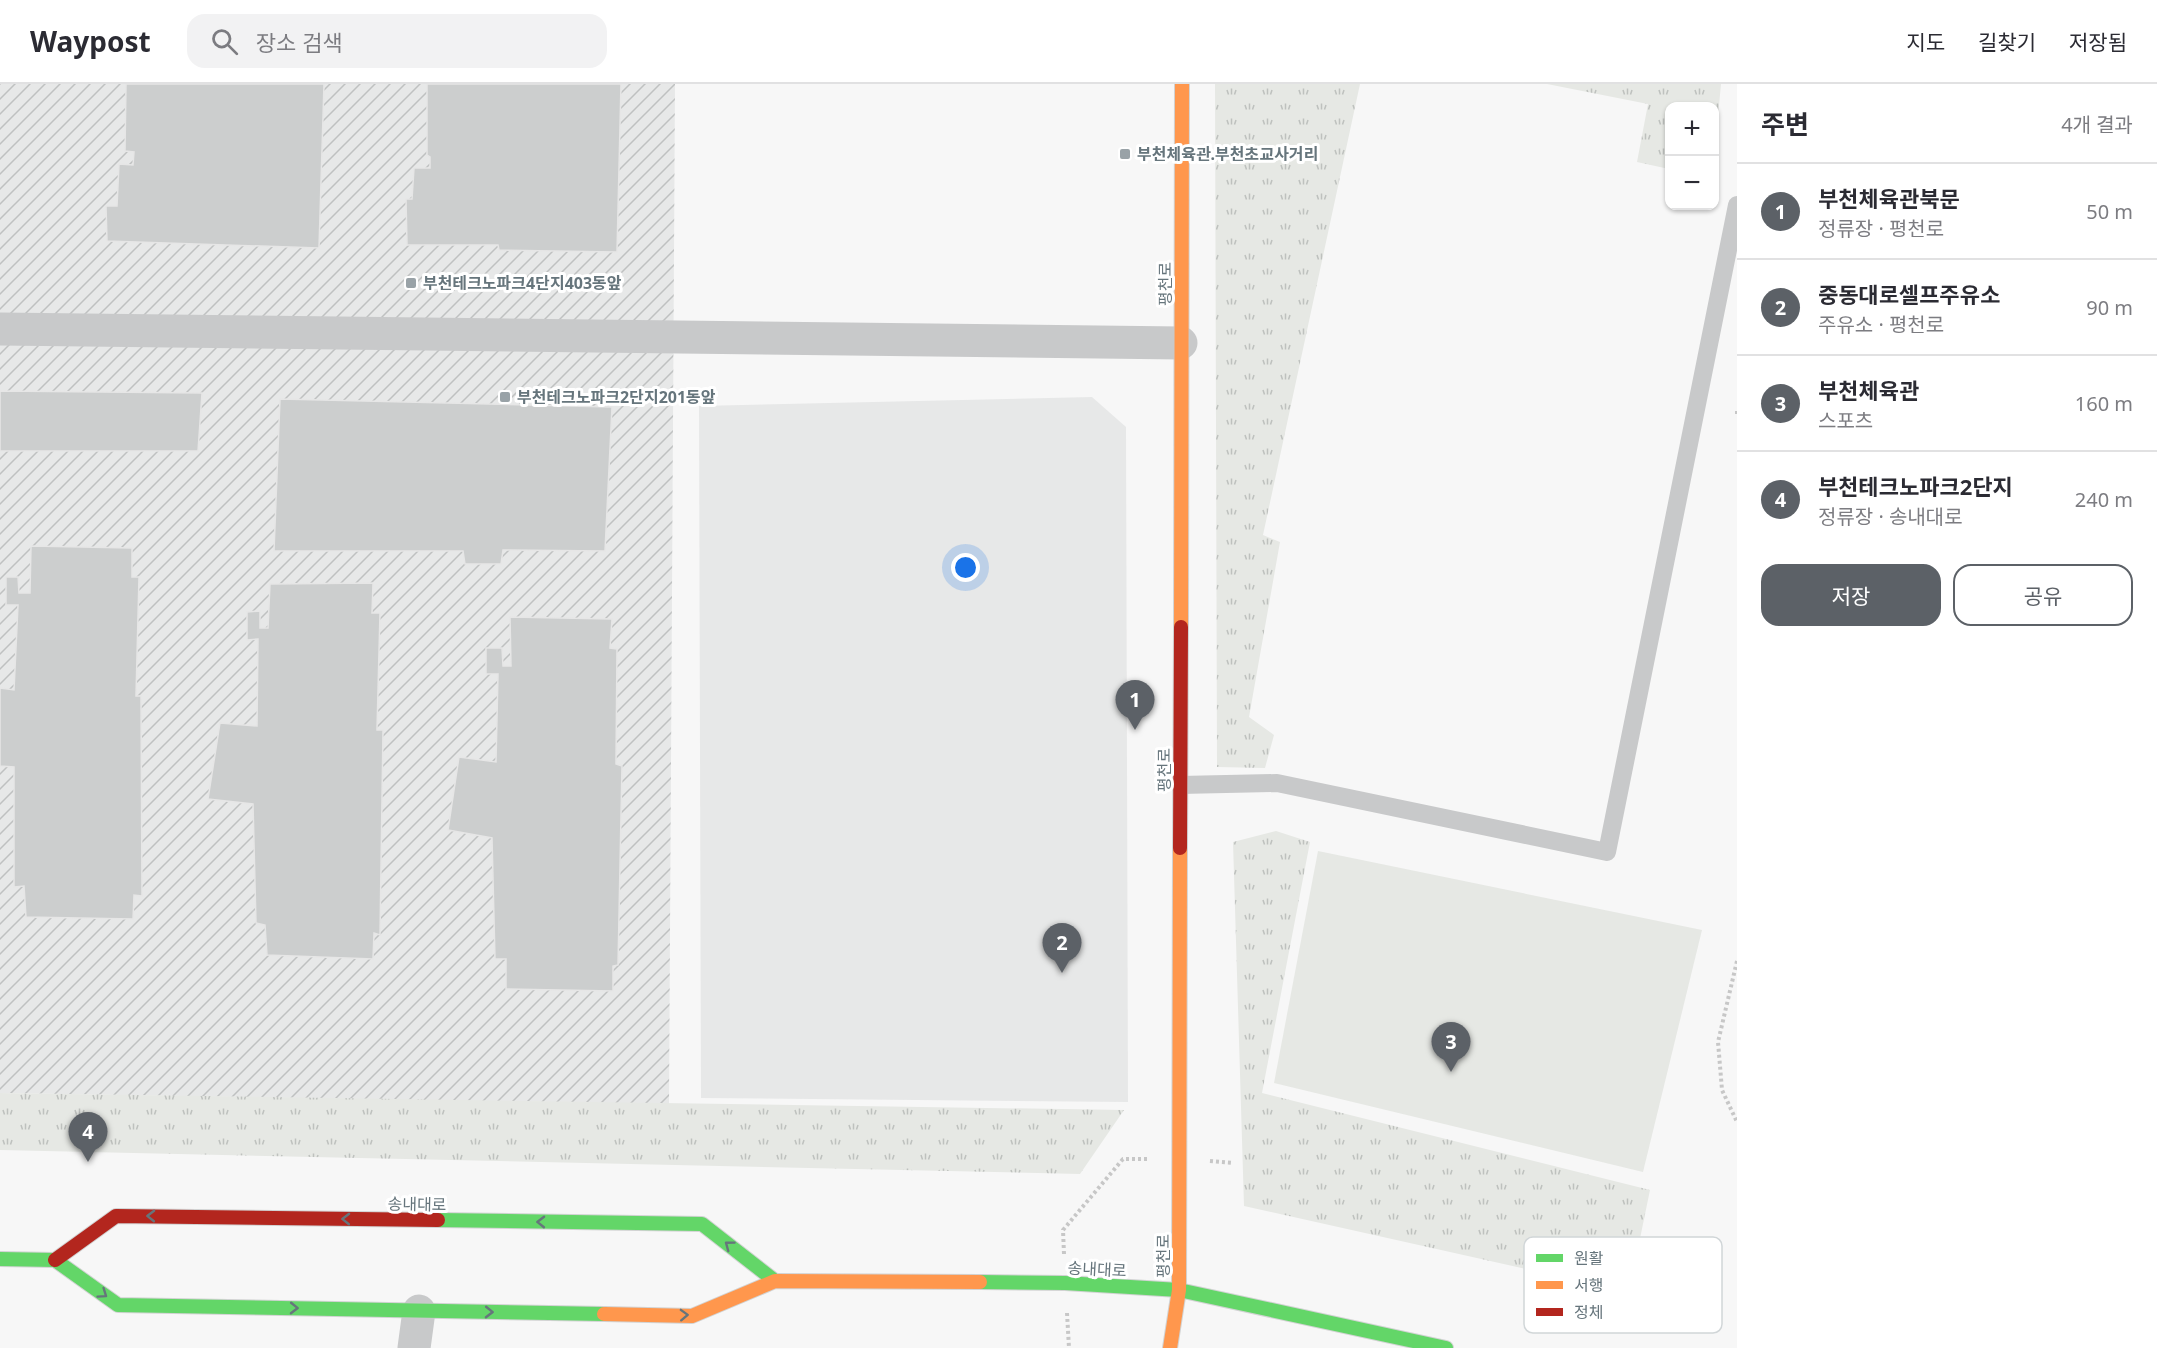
<!DOCTYPE html>
<html lang="ko">
<head>
<meta charset="utf-8">
<style>
	body { margin:0; font-family:"Noto Sans","Noto Sans KR",sans-serif; background:#f2f2f3; color:#2b2b33 }
	.controls { position:absolute; right:18px; top:18px; display:grid; overflow:hidden; border-radius:12px; box-shadow:0 2px 4px #0004 }
	.controls button { width:54px; height:54px; display:grid; place-items:center; padding:0; border:0; border-bottom:2px solid #e1e1e2; background:#fff; color:#2b2b33; font:30px sans-serif }
	.you { position:absolute; left:966px; top:484px; width:21px; height:21px; margin:-15px; border:4px solid #fff; border-radius:50%; background:#1a73e8; box-shadow:0 0 0 9px #1a73e833 }
	.badge { display:grid; place-items:center; width:39px; height:39px; border-radius:50%; background:#5c6167; color:#fff; font-size:20px; font-weight:700 }
	.pin { position:absolute; translate:-50% -50px; filter:drop-shadow(0 2px 3px #0008) }
	.pin::after { content:''; position:absolute; top:32px; width:21px; height:18px; background:inherit; clip-path:polygon(0 0,100% 0,50% 100%) }
	.list { margin:0; padding:0; list-style:none }
	h2 { display:flex; justify-content:space-between; align-items:center; height:78px; margin:0; padding:0 24px; font-size:26px }
	h2 small { font-size:20px; font-weight:400; color:#7c7c81 }
	.list li { display:grid; grid-template-columns:39px 1fr auto; gap:18px; align-items:center; box-sizing:border-box; height:96px; padding:0 24px; border-top:2px solid #e1e1e2 }
	.list b { display:block; font-size:22px; white-space:nowrap }
	.list p { margin:0; font-size:20px; white-space:nowrap; color:#7c7c81 }
	.list em { font-size:20px; font-style:normal; color:#7c7c81 }
	.actions { display:flex; gap:12px; padding:18px 24px }
	.actions a { flex:1; padding:14px 0; border:2px solid #5c6167; border-radius:18px; text-align:center; font-size:21px; color:#5c6167 }
	.actions .main { background:#5c6167; color:#fff }
	.icon { flex:none; width:33px; height:33px; fill:none; stroke:currentColor; stroke-width:2; stroke-linecap:round; stroke-linejoin:round }
	.map { position:relative; flex:none; width:1737px; height:1264px; overflow:hidden }
	header { display:flex; align-items:center; gap:36px; box-sizing:border-box; height:84px; padding:0 30px; background:#fff; border-bottom:2px solid #e1e1e2 }
	header strong { font-size:28px }
	nav { display:flex; gap:33px; margin-inline-start:auto; font-size:21px }
	.search { width:420px; height:54px; background:#f2f2f3; display:flex; align-items:center; gap:15px; box-sizing:border-box; padding:0 21px; border-radius:18px; color:#7c7c81; font-size:22px }
	main { display:flex }
	aside { flex:1; background:#fff }
	.map>svg:first-child { display:block }
	.built { fill:#e7e8e8 }
	.industrial { fill:url(#industrial-furrows) }
	.grass { fill:url(#grass-tufts) }
	.pitch { fill:#e6e8e4 }
	.building { fill:#cccece; stroke:#e6e6e6; stroke-width:1.5 }
	.lines { fill:none; stroke-linecap:round; stroke-linejoin:round }
	.fast-casing { stroke:#d2d3d3; stroke-width:16 }
	.slow-casing { stroke:#d2d3d3; stroke-width:16 }
	.jam-casing { stroke:#d2d3d3; stroke-width:16 }
	.path { stroke:#c7c7c7; stroke-width:4; stroke-dasharray:3 3; stroke-linecap:butt }
	.lane { stroke:#c8c9ca; stroke-width:18 }
	.street { stroke:#c8c9ca; stroke-width:33 }
	.fast { stroke:#63d668; stroke-width:14 }
	.slow { stroke:#ff974d; stroke-width:14 }
	.jam { stroke:#b3261e; stroke-width:14 }
	.oneway { stroke:#66757c }
	.poi-dot { fill:#99a2a7; stroke:#fff; stroke-width:2 }
	.labels { text-anchor:middle; stroke-width:6; stroke-linejoin:round; paint-order:stroke }
	.poi-label { font-size:16px; font-weight:bold; fill:#66757c; stroke:#fff; text-anchor:start }
	.street-label { font-size:16px; fill:#66757c; stroke:#fff }
	.key { fill:#fff; stroke:#d1d6d8; stroke-width:1.5 }
	.key-label { font-size:16px; fill:#66757c }
</style>
</head>
<body>
<header>
<strong>Waypost</strong>
<div class="search"><svg class="icon" aria-label="search" viewBox="0 0 24 24"><circle cx="10" cy="10" r="6"/><path d="M15 15l6 6"/></svg>장소 검색</div>
<nav><a>지도</a><a>길찾기</a><a>저장됨</a></nav>
</header>
<main>
<div class="map">
<svg width="1737" height="1264" viewBox="0 0 1737 1264">
	<defs>
		<pattern id="industrial-furrows" width="10" height="10" patternUnits="userSpaceOnUse" patternTransform="scale(1.5)"><rect width="10" height="10" fill="#e7e8e8"/><path d="M-1 1l2-2M0 10L10 0M9 11l2-2" fill="none" stroke="#bfc1c1"/></pattern>
		<pattern id="grass-tufts" width="24" height="20" patternUnits="userSpaceOnUse" patternTransform="scale(1.5)"><rect width="24" height="20" fill="#e6e8e4"/><path d="M3 7l-1-3M5 7V3M7 7l1-3M15 17l-1-3M17 17v-4M19 17l1-3" fill="none" stroke="#bec1be"/></pattern>
	</defs>
	<rect width="100%" height="100%" fill="#f7f7f7"/>
	<!-- built -->
	<polygon class="built" points="1092,313 1126,343 1128,1018 701,1014 699,322"/>
	<!-- industrial -->
	<polygon class="industrial" points="0,0 675,0 669,1020 0,1009"/>
	<!-- grass -->
	<g class="grass">
		<polygon points="1215,0 1360,0 1263,451 1280,458 1249,633 1274,651 1265,684 1217,683"/>
		<polygon points="1547,0 1721,0 1715,65 1714,22 1670,22 1669,85 1637,78 1648,20"/>
		<polygon points="1276,747 1310,758 1262,1009 1650,1106 1629,1208 1244,1122 1233,758"/>
		<polygon points="0,1009 1124,1026 1080,1090 0,1066"/>
	</g>
	<!-- pitch -->
	<polygon class="pitch" points="1318,767 1702,846 1643,1088 1274,999"/>
	<!-- building -->
	<g class="building">
		<polygon points="126,0 324,0 319,164 107,157 106,122 117,122 119,80 133,81 134,68 125,67"/>
		<polygon points="427,0 621,0 617,168 499,166 498,161 407,161 406,115 412,115 414,84 430,84 430,73 427,71"/>
		<polygon points="0,307 202,309 198,367 0,367"/>
		<polygon points="280,315 612,323 605,467 503,466 501,480 465,480 463,467 274,467"/>
		<polygon points="31,462 132,464 132,493 139,493 136,612 141,612 142,812 134,811 133,835 26,833 24,802 14,803 14,683 0,682 0,604 14,606 18,521 6,521 6,493 18,493 19,509 30,509"/>
		<polygon points="373,499 372,529 380,529 377,646 383,646 380,851 374,849 373,875 267,871 265,841 256,839 253,720 208,715 220,639 257,642 258,555 247,556 247,528 260,527 260,544 268,544 270,500"/>
		<polygon points="510,533 612,535 610,564 617,565 616,680 622,682 618,881 613,882 613,907 506,905 506,875 495,875 492,754 448,746 459,673 496,678 498,590 486,590 486,564 502,564 503,582 511,582"/>
	</g>
	<g class="lines">
		<!-- fast casing -->
		<g class="fast-casing">
			<g id="fast">
				<polyline points="438,1136 702,1140 775,1197"/>
				<polyline points="0,1175 55,1176 118,1221 604,1230"/>
				<polyline points="980,1198 1065,1199 1179,1206 1446,1264"/>
			</g>
		</g>
		<!-- slow casing -->
		<g class="slow-casing">
			<g id="slow">
				<polyline points="1181,543 1182,0"/>
				<polyline points="604,1230 692,1232 775,1197 980,1198"/>
				<polyline points="1170,1264 1179,1206 1180,764"/>
			</g>
		</g>
		<!-- jam casing -->
		<g class="jam-casing">
			<g id="jam">
				<polyline points="1180,764 1181,543"/>
				<polyline points="55,1176 116,1132 438,1136"/>
			</g>
		</g>
		<!-- path -->
		<g class="path">
			<polyline points="1737,327 1737,330"/>
			<polyline points="1737,877 1718,958 1722,1006 1737,1038"/>
			<polyline points="1210,1077 1233,1079"/>
			<polyline points="1064,1170 1063,1146 1123,1075 1148,1075"/>
			<polyline points="1067,1229 1069,1264"/>
		</g>
		<!-- lane -->
		<polyline class="lane" points="1180,701 1277,699 1607,768 1737,121"/>
		<!-- street -->
		<g class="street">
			<polyline points="0,245 1181,259"/>
			<polyline points="414,1264 419,1227"/>
		</g>
		<!-- fast -->
		<use href="#fast" class="fast"/>
		<!-- slow -->
		<use href="#slow" class="slow"/>
		<!-- jam -->
		<use href="#jam" class="jam"/>
	</g>
	<!-- one-way arrows -->
	<defs><path id="oneway-chevron" d="M-2-3.5L2.5 0L-2 3.5" fill="none" stroke-width="1.6" stroke-linecap="round" stroke-linejoin="round" transform="scale(1.5)"/></defs>
	<g class="oneway">
		<use href="#oneway-chevron" transform="translate(151 1132) rotate(-179)"/>
		<use href="#oneway-chevron" transform="translate(346 1135) rotate(-179)"/>
		<use href="#oneway-chevron" transform="translate(541 1138) rotate(-179)"/>
		<use href="#oneway-chevron" transform="translate(729 1161) rotate(-143)"/>
		<use href="#oneway-chevron" transform="translate(103 1210) rotate(35)"/>
		<use href="#oneway-chevron" transform="translate(294 1224) rotate(1)"/>
		<use href="#oneway-chevron" transform="translate(489 1228) rotate(1)"/>
		<use href="#oneway-chevron" transform="translate(684 1231) rotate(-2)"/>
	</g>
	<!-- markers -->
	<g class="poi-dot">
		<rect x="1119" y="64" width="12" height="12" rx="3"/>
		<rect x="405" y="193" width="12" height="12" rx="3"/>
		<rect x="499" y="307" width="12" height="12" rx="3"/>
	</g>
	<g class="labels">
		<!-- poi labels -->
		<g class="poi-label">
			<text x="1137" y="76">부천체육관.부천초교사거리</text>
			<text x="423" y="205">부천테크노파크4단지403동앞</text>
			<text x="517" y="319">부천테크노파크2단지201동앞</text>
		</g>
		<!-- street labels -->
		<g class="street-label">
			<text transform="translate(1165 200) rotate(-90)" y="6">평천로</text>
			<text transform="translate(1164 686) rotate(-90)" y="6">평천로</text>
			<text transform="translate(417 1120) rotate(1)" y="6">송내대로</text>
			<text transform="translate(1163 1172) rotate(-90)" y="6">평천로</text>
			<text transform="translate(1097 1185) rotate(3)" y="6">송내대로</text>
		</g>
	</g>
	<!-- legend -->
	<rect x="1524" y="1153" width="198" height="96" rx="9" class="key"/>
	<rect x="1536" y="1170" width="27" height="8" fill="#63d668"/>
	<rect x="1536" y="1197" width="27" height="8" fill="#ff974d"/>
	<rect x="1536" y="1224" width="27" height="8" fill="#b3261e"/>
	<g class="key-label">
		<text x="1574" y="1180">원활</text>
		<text x="1574" y="1207">서행</text>
		<text x="1574" y="1234">정체</text>
	</g>
</svg>
<div class="controls">
<button>+</button>
<button>−</button>
</div>
<div class="you"></div>
<div class="pin badge" style="left:1135px;top:646px">1</div>
<div class="pin badge" style="left:1062px;top:889px">2</div>
<div class="pin badge" style="left:1451px;top:988px">3</div>
<div class="pin badge" style="left:88px;top:1078px">4</div>
</div>
<aside>
<h2>주변<small>4개 결과</small></h2>
<ul class="list">
<li><span class="badge">1</span><div><b>부천체육관북문</b><p>정류장 · 평천로</p></div><em>50 m</em></li>
<li><span class="badge">2</span><div><b>중동대로셀프주유소</b><p>주유소 · 평천로</p></div><em>90 m</em></li>
<li><span class="badge">3</span><div><b>부천체육관</b><p>스포츠</p></div><em>160 m</em></li>
<li><span class="badge">4</span><div><b>부천테크노파크2단지</b><p>정류장 · 송내대로</p></div><em>240 m</em></li>
</ul>
<div class="actions"><a class="main">저장</a><a>공유</a></div>
</aside>
</main>
</body>
</html>
